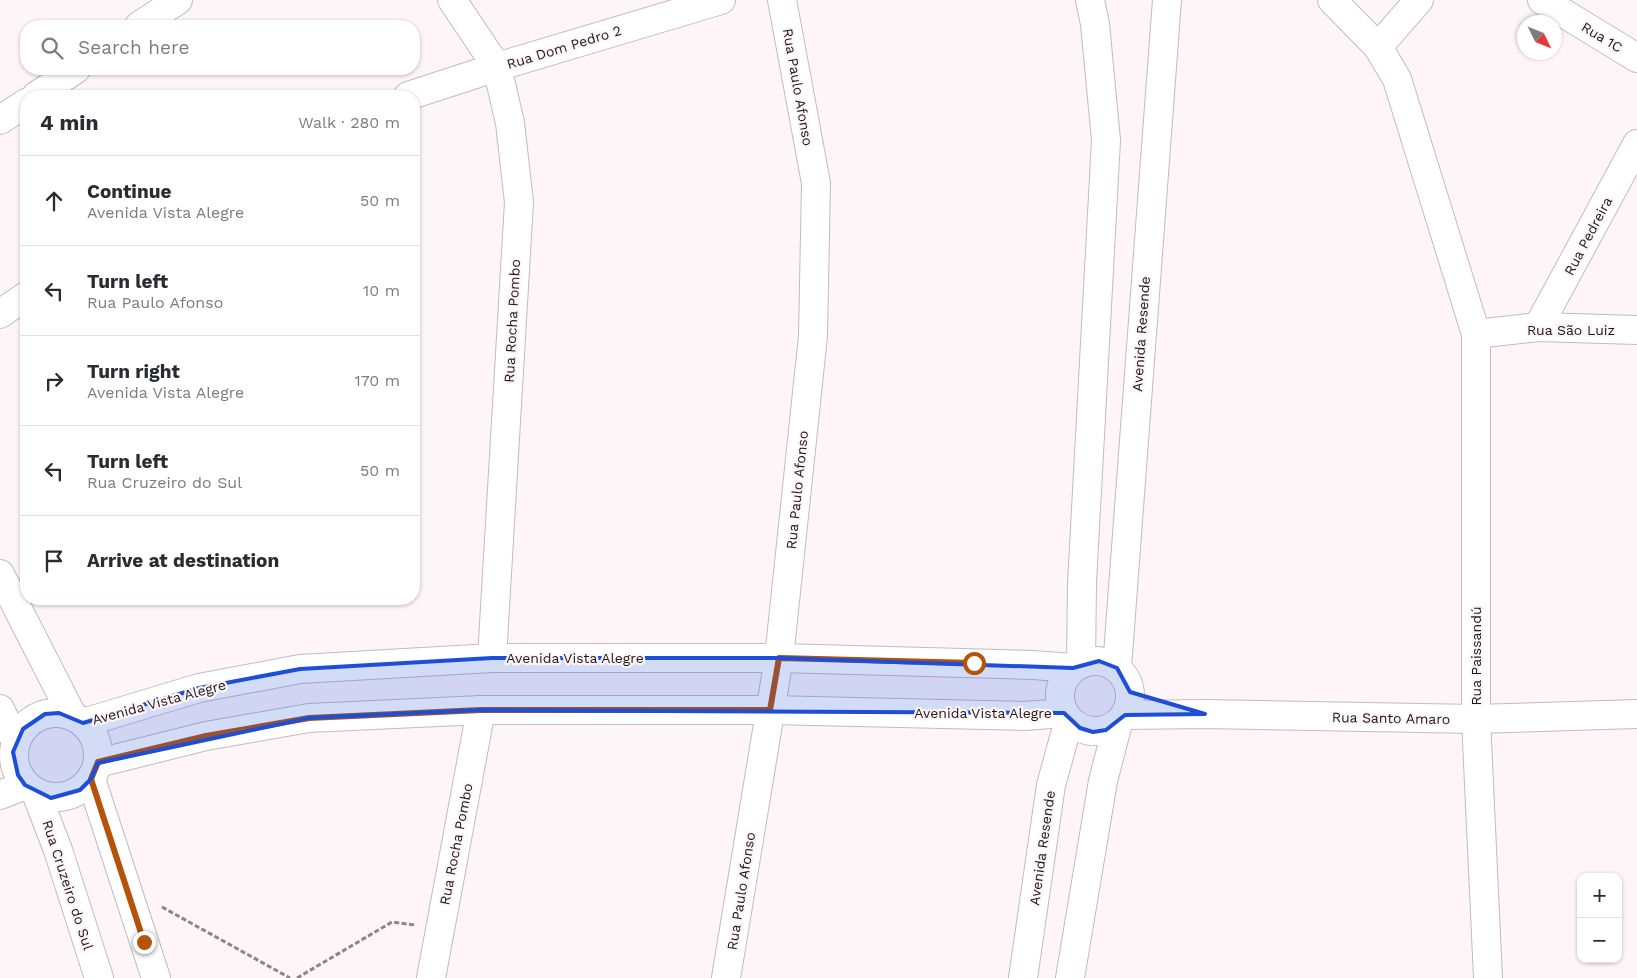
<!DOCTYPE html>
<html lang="en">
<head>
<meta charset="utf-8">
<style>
	body { margin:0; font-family:"Work Sans",sans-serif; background:#f2f2f3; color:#2b2b33 }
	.controls { position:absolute; right:15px; bottom:15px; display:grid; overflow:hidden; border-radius:10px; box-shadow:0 1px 4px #0004 }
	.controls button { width:45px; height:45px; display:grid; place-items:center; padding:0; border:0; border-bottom:1px solid #e1e1e2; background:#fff; color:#2b2b33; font:25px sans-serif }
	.compass { position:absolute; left:1517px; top:15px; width:45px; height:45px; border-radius:50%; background:#fff; box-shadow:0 1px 4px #0004; rotate:133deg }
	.stop { position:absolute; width:15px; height:15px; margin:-11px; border:4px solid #b45309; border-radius:50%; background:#fff }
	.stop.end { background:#b45309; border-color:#fff; box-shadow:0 1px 5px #0008 }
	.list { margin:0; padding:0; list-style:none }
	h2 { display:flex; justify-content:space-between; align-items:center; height:65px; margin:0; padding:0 20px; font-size:21px }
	h2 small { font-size:16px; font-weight:400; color:#7c7c81 }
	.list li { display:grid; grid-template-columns:32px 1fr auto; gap:15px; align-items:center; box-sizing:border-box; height:90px; padding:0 20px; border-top:1px solid #e1e1e2 }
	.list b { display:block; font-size:19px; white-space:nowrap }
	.list p { margin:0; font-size:16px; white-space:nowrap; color:#7c7c81 }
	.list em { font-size:16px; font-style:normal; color:#7c7c81 }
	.icon { flex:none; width:28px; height:28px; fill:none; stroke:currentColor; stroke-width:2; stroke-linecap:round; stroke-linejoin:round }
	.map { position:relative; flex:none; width:1637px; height:978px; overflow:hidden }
	.search { position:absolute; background:#fff; box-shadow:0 1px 4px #0004; left:20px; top:20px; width:400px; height:55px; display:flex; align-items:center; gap:12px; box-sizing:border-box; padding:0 18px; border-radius:20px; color:#7c7c81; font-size:19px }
	.panel { position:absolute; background:#fff; box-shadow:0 1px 4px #0004; left:20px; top:90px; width:400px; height:515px; border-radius:20px }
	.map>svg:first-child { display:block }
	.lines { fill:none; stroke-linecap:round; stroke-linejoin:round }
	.minor-casing { stroke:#c4bbbf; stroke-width:30 }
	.path { stroke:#8c8689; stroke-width:3; stroke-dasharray:5 2.5; stroke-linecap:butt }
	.minor { stroke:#fff; stroke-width:28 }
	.route { stroke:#b45309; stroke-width:6 }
	.marked { fill:#1d4ed8; fill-opacity:0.2; stroke:#1d4ed8; stroke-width:4; stroke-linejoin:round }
	.labels { text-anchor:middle; stroke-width:4.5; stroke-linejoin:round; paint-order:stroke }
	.street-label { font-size:14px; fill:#1c191a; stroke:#fef5f9 }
</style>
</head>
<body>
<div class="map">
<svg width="1637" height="978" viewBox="0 0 1637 978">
	<rect width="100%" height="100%" fill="#fef5f9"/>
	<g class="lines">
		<!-- minor casing -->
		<g class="minor-casing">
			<g id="minor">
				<polyline points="452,0 497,67 510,123 519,202 492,658"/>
				<polyline points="1332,0 1378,47 1397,79 1476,334 1476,719 1488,978"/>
				<polyline points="1542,0 1637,58"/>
				<polyline points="139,26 178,0"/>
				<polyline points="1378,47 1419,0"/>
				<polyline points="36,96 76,69"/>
				<polyline points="408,96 497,67 721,0"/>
				<polyline points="0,120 26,103"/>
				<polyline points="0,314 26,296"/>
				<polyline points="1538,327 1637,144"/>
				<polyline points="1476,334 1538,327 1637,330"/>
				<polyline points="0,574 73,717"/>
				<circle cx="1095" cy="696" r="35"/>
				<polyline points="1081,664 1082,583 1106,140 1095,24 1090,0"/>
				<polyline points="1117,668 1167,0"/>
				<polyline points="0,709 16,742"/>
				<circle cx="56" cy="755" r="42"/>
				<polyline points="1125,715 1205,714 1476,719 1637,714"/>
				<polyline points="83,723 199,688 300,669 492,658 779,658 1033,665 1073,668"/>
				<polyline points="98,763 206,736 309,718 481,710 770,710 1024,716 1064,713"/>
				<polyline points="91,779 156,978"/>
				<polyline points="36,793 58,850 99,978"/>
				<polyline points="0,795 25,785"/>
				<polyline points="431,978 481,710"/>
				<polyline points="726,978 779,658 813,336 816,183 782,0"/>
				<polyline points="1023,978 1051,785 1069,720"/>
				<polyline points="1070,978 1103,781 1118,723"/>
			</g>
		</g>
		<!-- path -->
		<g class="path">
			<polyline points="162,907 290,978"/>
			<polyline points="297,978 392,922 415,925"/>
		</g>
		<!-- minor -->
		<use href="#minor" class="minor"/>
	</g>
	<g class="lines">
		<!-- route -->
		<polyline class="route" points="144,942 91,779 98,762 206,736 309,718 481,710 770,710 779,658 974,663"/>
	</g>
	<!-- marked area -->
	<path class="marked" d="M492 658H779L1073 668 1099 661 1117 668 1130 692 1205 714 1125 715 1106 730 1093 732 1080 728 1064 713 481 710 309 718 98 763 91 779 80 790 51 798 25 785 18 775 13 752 23 729 45 714 59 713 83 723 199 688 300 669Z"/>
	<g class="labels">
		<!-- street labels -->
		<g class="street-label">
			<text transform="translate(1602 37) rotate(31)" y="5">Rua 1C</text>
			<text transform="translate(564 47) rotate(-17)" y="5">Rua Dom Pedro 2</text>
			<text transform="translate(798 87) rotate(80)" y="5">Rua Paulo Afonso</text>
			<text transform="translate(1588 236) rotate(-62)" y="5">Rua Pedreira</text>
			<text transform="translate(512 321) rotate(-87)" y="5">Rua Rocha Pombo</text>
			<text x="1571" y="335">Rua São Luiz</text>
			<text transform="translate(1141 334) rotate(-86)" y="5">Avenida Resende</text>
			<text transform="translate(797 490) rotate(-84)" y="5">Rua Paulo Afonso</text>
			<text transform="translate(1476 656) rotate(-90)" y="5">Rua Paissandú</text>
			<text x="575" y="663">Avenida Vista Alegre</text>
			<text transform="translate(159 702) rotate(-15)" y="5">Avenida Vista Alegre</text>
			<text x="983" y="718">Avenida Vista Alegre</text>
			<text transform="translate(1391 718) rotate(1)" y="5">Rua Santo Amaro</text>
			<text transform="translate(456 844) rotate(-79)" y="5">Rua Rocha Pombo</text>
			<text transform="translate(1042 848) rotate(-82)" y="5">Avenida Resende</text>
			<text transform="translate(68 885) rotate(72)" y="5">Rua Cruzeiro do Sul</text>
			<text transform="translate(741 891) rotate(-81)" y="5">Rua Paulo Afonso</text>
		</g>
	</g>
</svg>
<div class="controls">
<button>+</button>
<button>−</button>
</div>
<svg class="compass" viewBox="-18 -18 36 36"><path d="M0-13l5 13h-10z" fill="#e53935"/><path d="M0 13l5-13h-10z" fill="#7c7c81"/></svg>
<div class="stop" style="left:974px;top:663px"></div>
<div class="stop end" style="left:144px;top:942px"></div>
<div class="search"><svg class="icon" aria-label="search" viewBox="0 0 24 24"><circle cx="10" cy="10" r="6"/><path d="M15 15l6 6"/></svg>Search here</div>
<section class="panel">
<h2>4 min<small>Walk · 280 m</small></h2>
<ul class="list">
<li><svg class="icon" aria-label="ahead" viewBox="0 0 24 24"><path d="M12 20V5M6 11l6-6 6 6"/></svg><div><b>Continue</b><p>Avenida Vista Alegre</p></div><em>50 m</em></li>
<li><svg class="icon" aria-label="left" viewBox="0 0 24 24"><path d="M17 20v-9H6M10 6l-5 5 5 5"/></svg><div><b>Turn left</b><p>Rua Paulo Afonso</p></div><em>10 m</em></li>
<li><svg class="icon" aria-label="right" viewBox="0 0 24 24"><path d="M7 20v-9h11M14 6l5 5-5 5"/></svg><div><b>Turn right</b><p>Avenida Vista Alegre</p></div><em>170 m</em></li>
<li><svg class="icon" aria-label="left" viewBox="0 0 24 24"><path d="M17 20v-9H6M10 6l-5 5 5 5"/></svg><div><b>Turn left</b><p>Rua Cruzeiro do Sul</p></div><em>50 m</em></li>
<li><svg class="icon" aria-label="arrive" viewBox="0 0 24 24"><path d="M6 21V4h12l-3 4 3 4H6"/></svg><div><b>Arrive at destination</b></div></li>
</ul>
</section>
</div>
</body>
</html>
